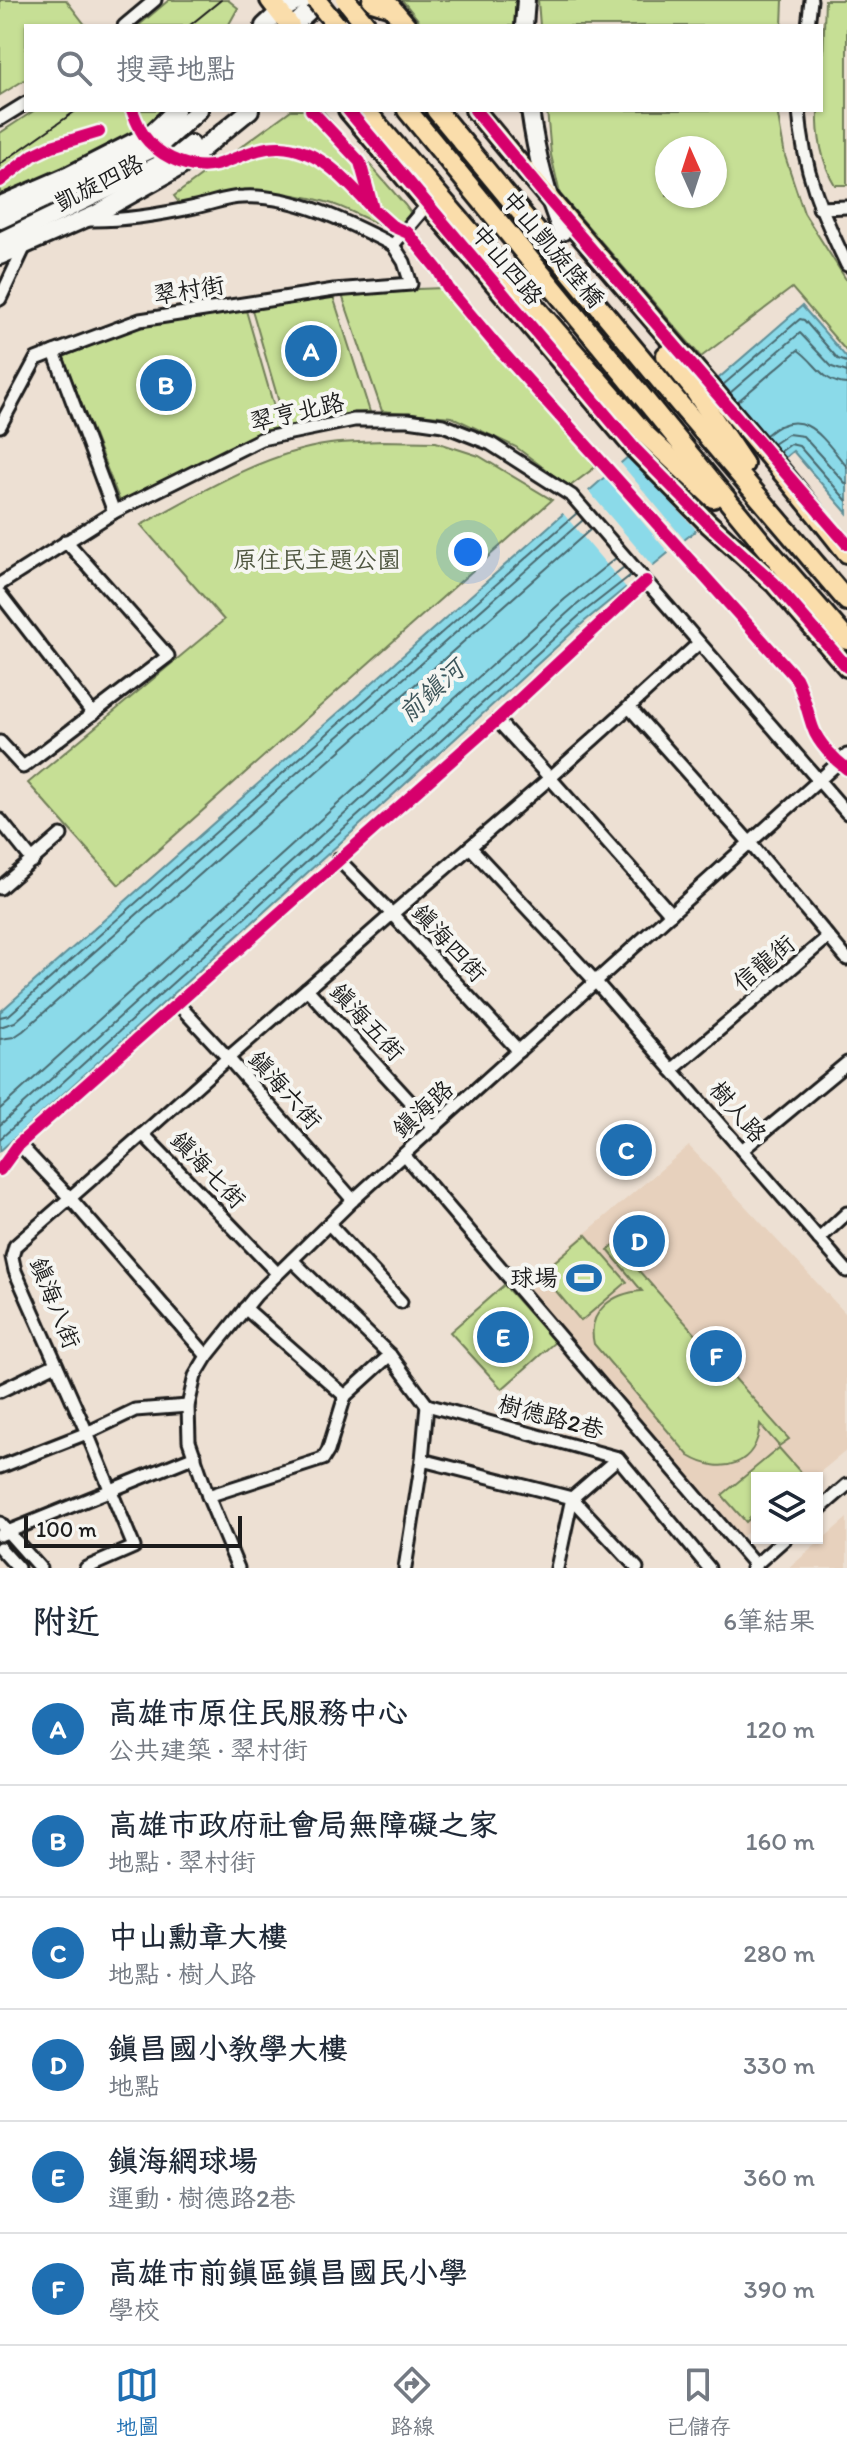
<!DOCTYPE html>
<html lang="zh-TW">
<head>
<meta charset="utf-8">
<style>
	body { margin:0; font-family:Itim,"LXGW WenKai TC",sans-serif; background:#f2f2f3; color:#1f2937 }
	.controls { position:absolute; right:24px; bottom:24px; display:grid; overflow:hidden; border-radius:0px; box-shadow:0 2px 6px #0004 }
	.controls button { width:72px; height:72px; display:grid; place-items:center; padding:0; border:0; border-bottom:2px solid #e0e1e3; background:#fff; color:#1f2937; font:40px sans-serif }
	.compass { position:absolute; left:655px; top:136px; width:72px; height:72px; border-radius:50%; background:#fff; box-shadow:0 2px 6px #0004; rotate:357deg }
	.scale { position:absolute; left:24px; bottom:20px; width:218px; box-sizing:border-box; padding-left:8px; border:4px solid #1c1c1c; border-top:0; font-size:22px; line-height:28px; white-space:nowrap; color:#1c1c1c; -webkit-text-stroke:6px #f6f6f2; paint-order:stroke }
	.you { position:absolute; left:468px; top:552px; width:28px; height:28px; margin:-20px; border:6px solid #fff; border-radius:50%; background:#1a73e8; box-shadow:0 0 0 12px #1a73e833 }
	.badge { display:grid; place-items:center; width:52px; height:52px; border-radius:50%; background:#1f6fb2; color:#fff; font-size:26px; font-weight:700 }
	.pin { position:absolute; translate:-50% -50%; border:4px solid #fff; box-shadow:0 2px 8px #0006 }
	.list { margin:0; padding:0; list-style:none }
	h2 { display:flex; justify-content:space-between; align-items:center; height:104px; margin:0; padding:0 32px; font-size:34px }
	h2 small { font-size:26px; font-weight:400; color:#747a83 }
	.list li { display:grid; grid-template-columns:52px 1fr auto; gap:24px; align-items:center; box-sizing:border-box; height:112px; padding:0 32px; border-top:2px solid #e0e1e3 }
	.list b { display:block; font-size:30px; white-space:nowrap }
	.list p { margin:0; font-size:26px; white-space:nowrap; color:#747a83 }
	.list em { font-size:26px; font-style:normal; color:#747a83 }
	.icon { flex:none; width:44px; height:44px; fill:none; stroke:currentColor; stroke-width:2; stroke-linecap:round; stroke-linejoin:round }
	.map { position:relative; flex:none; width:847px; height:1568px; overflow:hidden }
	.search { position:absolute; background:#fff; box-shadow:0 2px 6px #0004; left:24px; right:24px; top:24px; height:88px; display:flex; align-items:center; gap:20px; box-sizing:border-box; padding:0 28px; border-radius:0px; color:#747a83; font-size:30px }
	.sheet { height:776px; background:#fff }
	nav { display:flex; justify-content:space-around; align-items:center; box-sizing:border-box; height:112px; border-top:2px solid #e0e1e3; background:#fff; font-size:22px; color:#747a83 }
	nav a { display:grid; justify-items:center; gap:4px }
	nav .on { color:#1f6fb2 }
	.map>svg:first-child { display:block }
	.built { fill:#e7d1bd }
	.green { fill:#c6df95; stroke:#717e58; stroke-width:2; fill-rule:evenodd }
	.water { fill:#8bdae9; stroke:#5f8e97; stroke-width:2 }
	.pier { fill:#ede0d3 }
	.lines { fill:none; stroke-linecap:round; stroke-linejoin:round }
	.shore { stroke:#48686e; stroke-width:2 }
	.street-casing { stroke:#1c1c1c; stroke-width:17 }
	.secondary-casing { stroke:#1c1c1c; stroke-width:22 }
	.primary-casing { stroke:#1c1c1c; stroke-width:24 }
	.street { stroke:#f6f6f2; stroke-width:11 }
	.secondary { stroke:#f6f6f2; stroke-width:16 }
	.primary { stroke:#faddab; stroke-width:18 }
	.tram { stroke:#1c1c1c; stroke-width:2 }
	.primary-bridge-casing { stroke:#1c1c1c; stroke-width:24; stroke-linecap:butt }
	.primary-bridge { stroke:#faddab; stroke-width:18 }
	.cycleway-casing { stroke:#f6f6f2; stroke-width:17 }
	.cycleway { stroke:#d6006c; stroke-width:12 }
	.labels { text-anchor:middle; stroke-width:8; stroke-linejoin:round; paint-order:stroke }
	.street-label { font-size:24px; fill:#1c1c1c; stroke:#f6f6f2 }
	.park-label { font-size:24px; fill:#4f5640; stroke:#f6f6f2 }
	.poi-label { font-size:24px; fill:#1c1c1c; stroke:#f6f6f2; text-anchor:end }
	.water-label { font-size:26px; font-style:italic; fill:#3d555a; stroke:#f6f6f2 }
</style>
</head>
<body>
<div class="map">
<svg width="847" height="1568" viewBox="0 0 847 1568">
	<rect width="100%" height="100%" fill="#ede0d3"/>
	<filter id="ink" filterUnits="userSpaceOnUse"><feTurbulence type="fractalNoise" baseFrequency=".0125" numOctaves="2"/><feDisplacementMap in="SourceGraphic" scale="16" xChannelSelector="R" yChannelSelector="G"/><feConvolveMatrix kernelMatrix="1 2 1 2 8 2 1 2 1" color-interpolation-filters="sRGB"/></filter>
	<g filter="url(#ink)">
		<!-- built -->
		<g class="built">
			<polygon points="689,1146 847,1315 847,1450 813,1478 757,1478 757,1525 742,1537 619,1397 525,1284"/>
			<polygon points="847,1518 847,1568 789,1568"/>
		</g>
		<!-- green -->
		<g class="green">
			<polygon points="0,0 66,0 86,26 26,26 26,79 0,95"/>
			<polygon points="169,0 228,0 238,8 228,26 138,26"/>
			<polygon points="402,0 515,0 515,26 423,26"/>
			<polygon points="538,0 783,0 782,26 540,26"/>
			<path d="M825 0H847V185H835C822 164 817 135 818 110H821Z"/>
			<path d="M35 110H168C121 150 57 173 0 197V133Z"/>
			<path d="M291 110H322L405 205 410 212 407 221 395 230C371 224 350 208 326 202 271 186 234 192 180 204L174 196Z"/>
			<path d="M547 110H777L785 156 804 213 847 281V352L792 288 701 357 560 194 551 155ZM667 148H715V196H667Z"/>
			<polygon points="443,288 598,465 569,487 516,447 452,417 382,411 341,292"/>
			<polygon points="332,293 370,412 351,413 287,430 251,306"/>
			<polygon points="245,307 281,431 257,435 121,504 63,357 141,324"/>
			<path d="M381 441 436 442 479 456 552 500 119 885 28 783 224 620 141 525C200 493 263 453 330 444 347 442 364 442 381 441Z"/>
			<polygon points="586,1235 627,1282 581,1321 541,1273"/>
			<path d="M615 1244 789 1439 779 1446 760 1424C757 1465 722 1476 689 1456L594 1344C586 1311 613 1293 642 1291L608 1250Z"/>
			<polygon points="504,1285 555,1342 502,1389 450,1332"/>
			<polygon points="779,1448 803,1475 800,1478 757,1478 757,1512 746,1522 722,1495"/>
		</g>
		<!-- water -->
		<polygon class="water" points="802,306 847,358 847,513 793,451 585,621 0,1151 0,1012 607,475"/>
		<!-- pier -->
		<g class="pier">
			<polygon points="714,377 786,462 700,534 626,453"/>
			<polygon points="618,460 688,544 672,557 602,474"/>
			<polygon points="586,488 656,570 629,591 561,511"/>
		</g>
		<g class="lines">
			<!-- shore -->
			<g class="shore">
				<polyline points="723,385 800,319 804,320 838,359 847,362"/>
				<polyline points="730,393 800,333 832,367 847,372"/>
				<path d="M737 402 798 350C816 362 822 383 847 384"/>
				<path d="M766 435C804 403 823 439 847 467"/>
				<polyline points="773,444 788,434 803,436 847,485"/>
				<polyline points="779,452 790,444 799,446 847,501"/>
				<polyline points="0,1017 9,1015 577,513"/>
				<polyline points="0,1027 15,1022 583,520"/>
				<polyline points="0,1039 14,1037 23,1031 591,529"/>
				<polyline points="0,1109 565,599 616,558"/>
				<polyline points="0,1125 573,608 624,567"/>
				<polyline points="0,1139 580,615 631,575"/>
			</g>
			<!-- street casing -->
			<g class="street-casing">
				<g id="street">
					<polyline points="124,26 155,0"/>
					<polyline points="808,26 811,0"/>
					<path d="M799 110C803 171 821 211 847 265"/>
					<polyline points="0,119 26,103"/>
					<polyline points="819,208 847,207"/>
					<path d="M86 220C124 221 159 215 195 207 211 204 227 197 243 197 293 194 350 223 393 245"/>
					<polyline points="0,299 25,246"/>
					<polyline points="0,426 36,359 54,352"/>
					<polyline points="114,512 54,352 140,320 334,290 411,284 404,262 393,245 427,205"/>
					<polyline points="0,584 114,512 261,439 354,420 408,420 443,425 491,444 572,496 847,813"/>
					<polyline points="0,594 93,714"/>
					<polyline points="629,707 699,643"/>
					<polyline points="497,720 550,778 629,707 750,843 847,959"/>
					<polyline points="0,742 23,767 168,656 66,541"/>
					<polyline points="0,820 33,861"/>
					<polyline points="470,847 550,778 671,914"/>
					<polyline points="338,859 392,914 470,847 595,981 847,1271"/>
					<polyline points="0,888 61,835"/>
					<polyline points="307,989 392,914 519,1051"/>
					<polyline points="177,1003 228,1058 307,989 434,1128"/>
					<polyline points="672,1070 828,937"/>
					<polyline points="143,1134 228,1058 353,1200"/>
					<polyline points="19,1144 70,1198 143,1134 277,1273"/>
					<polyline points="742,1150 847,1063"/>
					<polyline points="404,1155 755,1565"/>
					<polyline points="329,1224 401,1302"/>
					<polyline points="819,1239 847,1213"/>
					<polyline points="292,1260 390,1355 427,1405"/>
					<polyline points="245,1308 345,1396"/>
					<polyline points="0,1391 56,1364"/>
					<polyline points="345,1396 390,1355"/>
					<polyline points="427,1405 618,1458 709,1568"/>
					<polyline points="422,1460 572,1498 637,1568"/>
					<polyline points="0,1467 87,1433 135,1410 188,1406"/>
					<polyline points="208,1496 323,1459 328,1451 345,1396"/>
					<polyline points="817,1511 847,1485"/>
					<polyline points="0,1523 40,1568"/>
					<polyline points="0,1535 195,1456"/>
					<polyline points="0,1548 18,1568"/>
					<polyline points="86,1568 134,1547 87,1433 15,1271 12,1257 15,1246 70,1198 207,1356"/>
					<polyline points="238,1568 208,1496 189,1441 188,1406 195,1376 207,1356 256,1295 353,1200 847,755"/>
					<polyline points="405,1568 422,1460 427,1405"/>
					<polyline points="557,1568 572,1498 618,1458"/>
					<polyline points="752,1568 786,1538"/>
				</g>
			</g>
			<!-- secondary casing -->
			<g class="secondary-casing">
				<g id="secondary">
					<polyline points="264,26 279,12 300,0"/>
					<polyline points="293,26 321,0"/>
					<polyline points="524,26 526,0"/>
					<path d="M530 110C536 153 545 192 562 232"/>
					<polyline points="0,205 67,176 153,132 176,110"/>
					<polyline points="0,220 159,146 199,110"/>
					<polyline points="0,241 175,157 191,144"/>
					<polyline points="0,256 96,214 180,167 250,110"/>
				</g>
			</g>
			<!-- primary casing -->
			<g class="primary-casing">
				<g id="primary">
					<polyline points="270,0 290,26"/>
					<polyline points="372,1 391,7 407,26"/>
					<polyline points="348,110 634,448 708,523 774,583 847,667"/>
					<polyline points="365,110 646,435 713,498"/>
					<polyline points="407,110 765,546 847,640"/>
					<polyline points="436,110 677,401 847,601"/>
					<path d="M475 110C597 259 728 401 847 553"/>
					<polyline points="666,355 694,390 744,464"/>
				</g>
			</g>
			<!-- street -->
			<use href="#street" class="street"/>
			<!-- secondary -->
			<use href="#secondary" class="secondary"/>
			<!-- primary -->
			<use href="#primary" class="primary"/>
			<!-- tram -->
			<g class="tram">
				<polyline points="189,26 221,0"/>
				<polyline points="0,164 77,110"/>
			</g>
			<!-- primary-bridge casing -->
			<g class="primary-bridge-casing">
				<g id="primary-bridge">
					<polyline points="316,0 337,26"/>
					<polyline points="346,0 367,26"/>
				</g>
			</g>
			<!-- primary-bridge -->
			<use href="#primary-bridge" class="primary-bridge"/>
			<!-- cycleway casing -->
			<g class="cycleway-casing">
				<g id="cycleway">
					<path d="M132 110C136 121 141 134 149 142 165 159 193 171 216 165 237 159 258 146 280 147 319 149 346 180 370 206"/>
					<path d="M311 110 360 162 373 209 392 226 408 233 438 270 448 288 496 345 796 678C804 694 807 711 813 728 818 743 835 760 847 769"/>
					<polyline points="348,110 634,448 708,523 774,583 847,667"/>
					<polyline points="475,110 549,200 847,544"/>
					<polyline points="0,181 33,155 52,146 99,132"/>
					<polyline points="0,1170 19,1144 497,720 646,581"/>
				</g>
			</g>
			<!-- cycleway -->
			<use href="#cycleway" class="cycleway"/>
		</g>
	</g>
	<!-- icons -->
	<defs>
		<g id="stadium-bare" transform="scale(2.76)"><path d="M0-5a6.5 5 0 1 0 0 10a6.5 5 0 1 0 0-10ZM-3.5-1.8h7v3.6h-7Z" fill="#1f6fb2" stroke="#f6f6f2" stroke-width="2.5" paint-order="stroke"/></g>
	</defs>
	<g fill-rule="evenodd">
		<use href="#stadium-bare" x="584" y="1278"/>
	</g>
	<g class="labels">
		<!-- street labels -->
		<g class="street-label">
			<text transform="translate(99 183) rotate(-27)" y="8">凱旋四路</text>
			<text transform="translate(553 249) rotate(50)" y="8">中山凱旋陸橋</text>
			<text transform="translate(507 265) rotate(50)" y="8">中山四路</text>
			<text transform="translate(189 290) rotate(-9)" y="8">翠村街</text>
			<text transform="translate(297 412) rotate(-13)" y="8">翠亨北路</text>
			<text transform="translate(449 943) rotate(47)" y="8">鎮海四街</text>
			<text transform="translate(764 963) rotate(-40)" y="8">信龍街</text>
			<text transform="translate(367 1022) rotate(47)" y="8">鎮海五街</text>
			<text transform="translate(285 1090) rotate(48)" y="8">鎮海六街</text>
			<text transform="translate(423 1109) rotate(-42)" y="8">鎮海路</text>
			<text transform="translate(738 1112) rotate(49)" y="8">樹人路</text>
			<text transform="translate(208 1170) rotate(46)" y="8">鎮海七街</text>
			<text transform="translate(55 1303) rotate(68)" y="8">鎮海八街</text>
			<text transform="translate(551 1417) rotate(15)" y="8">樹德路2巷</text>
		</g>
		<!-- park labels -->
		<g class="park-label">
			<text x="317" y="568">原住民主題公園</text>
		</g>
		<!-- poi labels -->
		<g class="poi-label">
			<text x="558" y="1286">球場</text>
		</g>
		<!-- water labels -->
		<g class="water-label">
			<text transform="translate(431 691) rotate(-42)" y="9">前鎮河</text>
		</g>
	</g>
</svg>
<div class="controls">
<button><svg class="icon" aria-label="layers" viewBox="0 0 24 24"><path d="M12 4l9 5-9 5-9-5zM3 14l9 5 9-5"/></svg></button>
</div>
<svg class="compass" viewBox="-18 -18 36 36"><path d="M0-13l5 13h-10z" fill="#e53935"/><path d="M0 13l5-13h-10z" fill="#747a83"/></svg>
<div class="scale">100 m</div>
<div class="you"></div>
<div class="pin badge" style="left:311px;top:351px">A</div>
<div class="pin badge" style="left:166px;top:385px">B</div>
<div class="pin badge" style="left:626px;top:1150px">C</div>
<div class="pin badge" style="left:639px;top:1241px">D</div>
<div class="pin badge" style="left:503px;top:1337px">E</div>
<div class="pin badge" style="left:716px;top:1356px">F</div>
<div class="search"><svg class="icon" aria-label="search" viewBox="0 0 24 24"><circle cx="10" cy="10" r="6"/><path d="M15 15l6 6"/></svg>搜尋地點</div>
</div>
<section class="sheet">
<h2>附近<small>6筆結果</small></h2>
<ul class="list">
<li><span class="badge">A</span><div><b>高雄市原住民服務中心</b><p>公共建築 · 翠村街</p></div><em>120 m</em></li>
<li><span class="badge">B</span><div><b>高雄市政府社會局無障礙之家</b><p>地點 · 翠村街</p></div><em>160 m</em></li>
<li><span class="badge">C</span><div><b>中山勳章大樓</b><p>地點 · 樹人路</p></div><em>280 m</em></li>
<li><span class="badge">D</span><div><b>鎮昌國小教學大樓</b><p>地點</p></div><em>330 m</em></li>
<li><span class="badge">E</span><div><b>鎮海網球場</b><p>運動 · 樹德路2巷</p></div><em>360 m</em></li>
<li><span class="badge">F</span><div><b>高雄市前鎮區鎮昌國民小學</b><p>學校</p></div><em>390 m</em></li>
</ul>
</section>
<nav>
<a class="on"><svg class="icon" aria-label="map" viewBox="0 0 24 24"><path d="M3 6l6-2 6 2 6-2v14l-6 2-6-2-6 2zM9 4v14M15 6v14"/></svg>地圖</a>
<a><svg class="icon" aria-label="directions" viewBox="0 0 24 24"><path d="M12 3l9 9-9 9-9-9zM9 14v-3h6M13 9l2 2-2 2"/></svg>路線</a>
<a><svg class="icon" aria-label="saved" viewBox="0 0 24 24"><path d="M7 4h10v16l-5-4-5 4z"/></svg>已儲存</a>
</nav>
</body>
</html>
